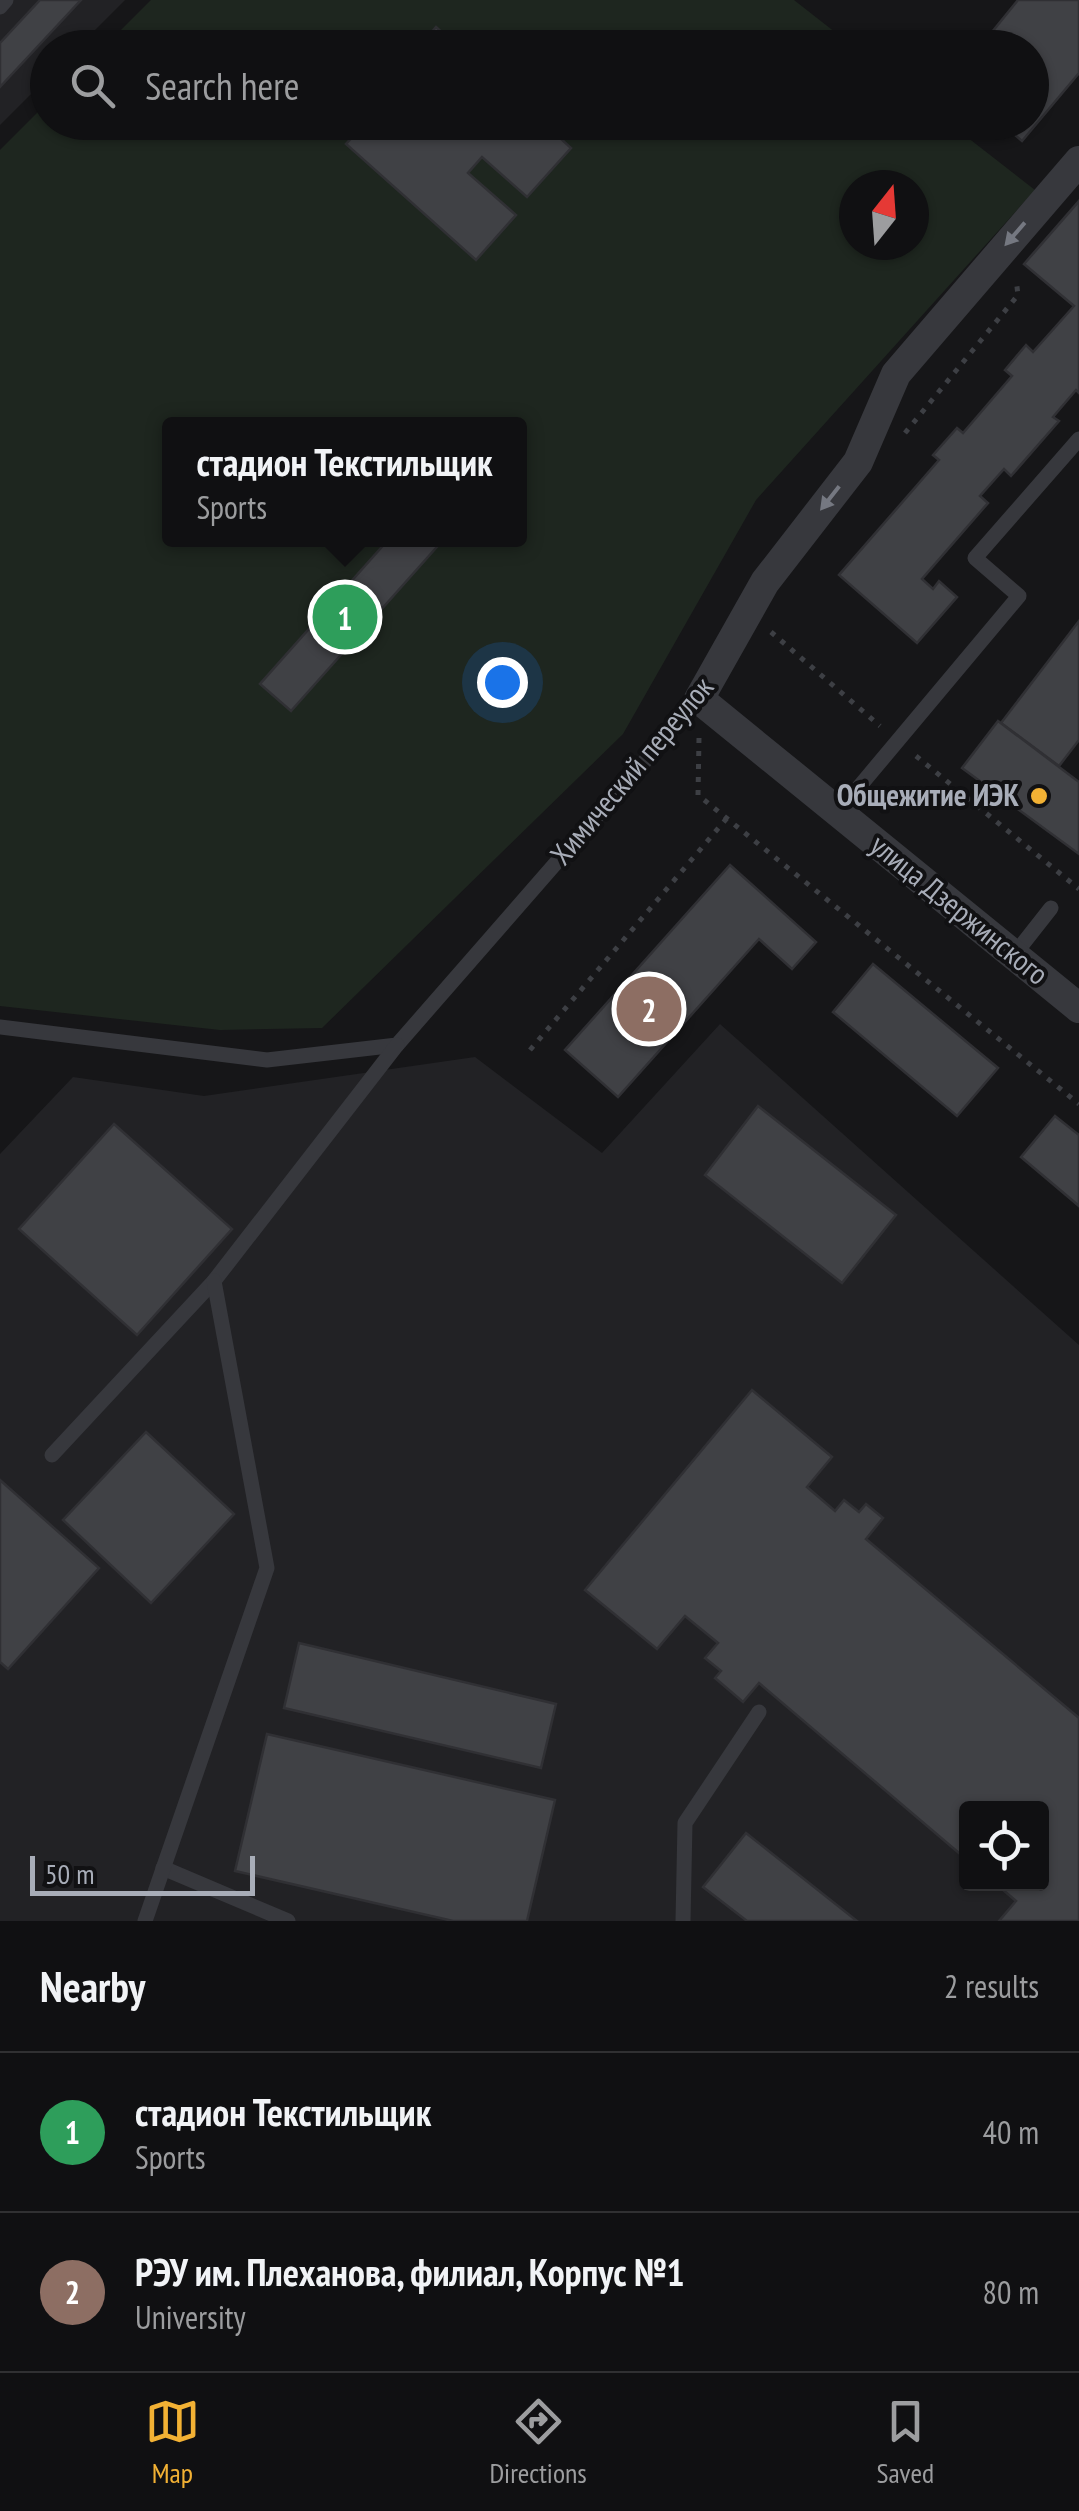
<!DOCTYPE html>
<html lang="en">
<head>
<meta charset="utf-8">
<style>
	body { margin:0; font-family:"PT Sans Narrow",sans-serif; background:#1e1e20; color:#f1f3f6 }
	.controls { position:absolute; right:30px; bottom:30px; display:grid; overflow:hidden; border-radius:10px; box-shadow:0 2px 8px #0004 }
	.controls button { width:90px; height:90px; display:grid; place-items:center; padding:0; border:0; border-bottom:2px solid #303032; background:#101012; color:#f1f3f6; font:50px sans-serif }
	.compass { position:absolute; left:839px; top:170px; width:90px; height:90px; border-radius:50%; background:#101012; box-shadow:0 2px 8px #0004; rotate:17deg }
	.scale { position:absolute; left:30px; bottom:25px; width:225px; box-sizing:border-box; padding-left:10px; border:5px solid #a8adb8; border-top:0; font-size:28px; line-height:35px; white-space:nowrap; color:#a8adb8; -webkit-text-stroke:8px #111113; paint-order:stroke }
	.you { position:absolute; left:502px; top:682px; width:35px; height:35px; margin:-25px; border:8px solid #fff; border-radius:50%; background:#1a73e8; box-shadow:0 0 0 15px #1a73e833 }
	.badge { display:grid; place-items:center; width:65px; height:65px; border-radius:50%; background:#f2b134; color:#fff; font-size:32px; font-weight:700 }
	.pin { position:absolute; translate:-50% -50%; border:5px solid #fff; box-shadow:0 2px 10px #0006 }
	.popup { position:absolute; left:162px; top:417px; width:365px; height:130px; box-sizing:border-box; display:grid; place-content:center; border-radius:10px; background:#101012; filter:drop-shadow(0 2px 8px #0005); font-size:32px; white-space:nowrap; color:#9c9d9f }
	.popup b { font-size:38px; color:#f1f3f6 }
	.popup::after { content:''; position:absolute; left:50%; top:100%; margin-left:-20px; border:20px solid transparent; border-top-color:#101012 }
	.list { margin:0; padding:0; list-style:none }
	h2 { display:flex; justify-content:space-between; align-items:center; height:130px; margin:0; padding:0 40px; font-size:42px }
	h2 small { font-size:32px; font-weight:400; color:#9c9d9f }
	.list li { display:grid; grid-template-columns:65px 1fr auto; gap:30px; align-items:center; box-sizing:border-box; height:160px; padding:0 40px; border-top:2px solid #303032 }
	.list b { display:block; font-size:38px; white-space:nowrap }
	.list p { margin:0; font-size:32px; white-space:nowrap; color:#9c9d9f }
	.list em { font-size:32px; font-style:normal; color:#9c9d9f }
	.icon { flex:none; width:55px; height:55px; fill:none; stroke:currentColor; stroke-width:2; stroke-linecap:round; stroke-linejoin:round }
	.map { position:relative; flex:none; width:1079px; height:1921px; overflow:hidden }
	.search { position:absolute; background:#101012; box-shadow:0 2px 8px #0004; left:30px; right:30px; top:30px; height:110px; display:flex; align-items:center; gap:25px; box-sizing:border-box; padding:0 35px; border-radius:55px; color:#9c9d9f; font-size:38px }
	.sheet { height:450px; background:#101012 }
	nav { display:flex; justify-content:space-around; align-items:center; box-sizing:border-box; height:140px; border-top:2px solid #303032; background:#101012; font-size:28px; color:#9c9d9f }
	nav a { display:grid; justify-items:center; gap:5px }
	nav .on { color:#f2b134 }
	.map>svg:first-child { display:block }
	.built { fill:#222225; fill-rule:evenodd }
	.pitch { fill:#1e261f; fill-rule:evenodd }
	.building { fill:#404145; stroke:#303034; stroke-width:2.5 }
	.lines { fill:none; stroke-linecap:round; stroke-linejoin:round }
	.path { stroke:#3d3f44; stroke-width:5; stroke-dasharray:5 8; stroke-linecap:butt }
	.service { stroke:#37383d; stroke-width:15 }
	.minor { stroke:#37383d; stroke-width:30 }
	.oneway { fill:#757881 }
	.poi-dot { fill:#f2b134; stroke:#111113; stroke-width:4 }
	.labels { text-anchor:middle; stroke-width:8; stroke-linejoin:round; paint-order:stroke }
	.street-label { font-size:30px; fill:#a8adb8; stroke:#111113 }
	.poi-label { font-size:30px; font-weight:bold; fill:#a8adb8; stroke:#111113; text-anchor:end }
</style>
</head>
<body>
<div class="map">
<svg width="1079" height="1921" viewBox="0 0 1079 1921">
	<rect width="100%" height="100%" fill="#161618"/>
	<!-- built -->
	<g class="built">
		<polygon points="0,0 125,0 78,47 48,48 47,78 0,125"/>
		<path d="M720 1024 1079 1345V1921H0V1154L73 1077 204 1096 475 1057 602 1153ZM966 1808H1042V1884H966Z"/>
	</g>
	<!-- pitch -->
	<g class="pitch">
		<polygon points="151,0 794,0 854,47 103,48"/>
		<path d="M47 103 48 122 949 123 1035 190 756 500 623 734 322 1028 220 1030 0 1006V150ZM854 185H914V245H854ZM170 424H520V540H170Z"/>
	</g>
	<!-- building -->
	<g class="building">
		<polygon points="40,0 81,0 0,87 0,43"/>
		<polygon points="1018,0 1079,0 1079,73 1022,141 1000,122 1032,122 1032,48 979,48"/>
		<polygon points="436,27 459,48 418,48"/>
		<polygon points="366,122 543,122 571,148 527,197 482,157 468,173 516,215 476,260 346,144"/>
		<polygon points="1079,201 1079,393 1076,390 1053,417 1059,421 1011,476 1004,469 980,496 988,503 922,579 933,589 939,581 957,597 917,643 839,575 939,460 933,455 957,428 963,433 1012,376 1005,370 1026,345 1033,352 1074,306 1024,264"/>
		<polygon points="388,540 443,540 291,711 260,684"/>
		<polygon points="1079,621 1079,740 1059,766 1001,723"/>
		<polygon points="998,721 1079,782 1079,854 962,768"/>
		<polygon points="730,865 816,942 792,969 759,939 618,1097 565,1050"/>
		<polygon points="873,964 998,1068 957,1116 833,1012"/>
		<polygon points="758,1106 896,1215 842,1283 705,1175"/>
		<polygon points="1055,1116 1079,1135 1079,1206 1021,1157"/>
		<polygon points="114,1124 232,1229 137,1335 19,1229"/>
		<polygon points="752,1390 832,1457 807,1487 835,1511 844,1500 859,1512 866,1504 883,1518 866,1539 1079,1718 1079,1921 999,1921 1016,1901 996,1884 1042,1884 1042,1808 966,1808 966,1859 759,1683 743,1702 715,1678 721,1671 705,1658 718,1643 685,1616 657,1649 585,1590"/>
		<polygon points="146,1432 234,1514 151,1603 63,1520"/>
		<polygon points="0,1480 99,1568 8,1669 0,1662"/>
		<polygon points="299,1643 556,1704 541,1768 284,1708"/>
		<polygon points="267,1734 555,1800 527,1921 453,1921 235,1871"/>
		<polygon points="746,1833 857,1921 747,1921 703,1887"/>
	</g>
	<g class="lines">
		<!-- path -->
		<g class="path">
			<polyline points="905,433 1018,295 1016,279"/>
			<polyline points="771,632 880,726"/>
			<polyline points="699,738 698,795 1079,1104"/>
			<polyline points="916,756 1079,889"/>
			<polyline points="530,1050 727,818"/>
		</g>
		<!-- service -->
		<g class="service">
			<polyline points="0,7 6,0"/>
			<polyline points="838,812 1019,596 975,558 1079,439"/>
			<polyline points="1014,955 1051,908"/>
			<polyline points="0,1027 267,1060 397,1045 699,699"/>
			<polyline points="52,1455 214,1281 397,1045"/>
			<polyline points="163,1868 288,1921"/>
			<polyline points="145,1921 267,1568 214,1281"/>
			<polyline points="683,1921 685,1823 759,1712"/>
		</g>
		<!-- minor -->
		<polyline class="minor" points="1079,161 896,374 858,462 765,582 699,699 1079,1008"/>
	</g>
	<!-- one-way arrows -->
	<defs><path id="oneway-solid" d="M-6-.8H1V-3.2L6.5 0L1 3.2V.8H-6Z" transform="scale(2.5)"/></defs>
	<g class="oneway">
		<use href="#oneway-solid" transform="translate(1015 234) rotate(131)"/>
		<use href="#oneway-solid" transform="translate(830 498) rotate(128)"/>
	</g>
	<!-- markers -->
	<circle class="poi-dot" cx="1039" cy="796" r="10"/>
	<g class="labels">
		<!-- street labels -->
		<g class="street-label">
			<text transform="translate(632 771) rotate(-50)" y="10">Химический переулок</text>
			<text transform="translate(959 910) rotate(39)" y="10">улица Дзержинского</text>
		</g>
		<!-- poi labels -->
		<g class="poi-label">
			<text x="1019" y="806">Общежитие ИЭК</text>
		</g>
	</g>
</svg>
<div class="controls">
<button><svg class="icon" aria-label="locate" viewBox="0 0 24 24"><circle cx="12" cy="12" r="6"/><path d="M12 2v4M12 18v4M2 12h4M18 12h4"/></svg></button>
</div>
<svg class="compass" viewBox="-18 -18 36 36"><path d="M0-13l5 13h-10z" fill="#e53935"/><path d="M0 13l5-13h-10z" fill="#9c9d9f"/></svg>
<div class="scale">50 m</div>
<div class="you"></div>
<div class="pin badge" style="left:345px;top:617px;background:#2e9e5b">1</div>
<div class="popup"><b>стадион Текстильщик</b>Sports</div>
<div class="pin badge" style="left:649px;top:1009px;background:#8d6e63">2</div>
<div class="search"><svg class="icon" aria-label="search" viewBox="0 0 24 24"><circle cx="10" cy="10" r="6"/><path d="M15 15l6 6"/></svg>Search here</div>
</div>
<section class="sheet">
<h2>Nearby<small>2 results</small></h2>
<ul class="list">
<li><span class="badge" style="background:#2e9e5b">1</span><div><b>стадион Текстильщик</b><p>Sports</p></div><em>40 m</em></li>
<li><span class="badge" style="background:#8d6e63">2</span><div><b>РЭУ им. Плеханова, филиал, Корпус №1</b><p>University</p></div><em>80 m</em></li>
</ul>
</section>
<nav>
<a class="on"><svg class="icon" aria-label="map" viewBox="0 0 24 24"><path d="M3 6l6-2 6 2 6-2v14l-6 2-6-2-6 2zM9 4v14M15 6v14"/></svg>Map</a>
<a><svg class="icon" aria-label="directions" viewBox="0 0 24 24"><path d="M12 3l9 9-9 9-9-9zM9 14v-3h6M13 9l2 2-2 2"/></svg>Directions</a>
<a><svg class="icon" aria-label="saved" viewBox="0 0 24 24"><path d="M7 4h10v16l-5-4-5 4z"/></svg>Saved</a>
</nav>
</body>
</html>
